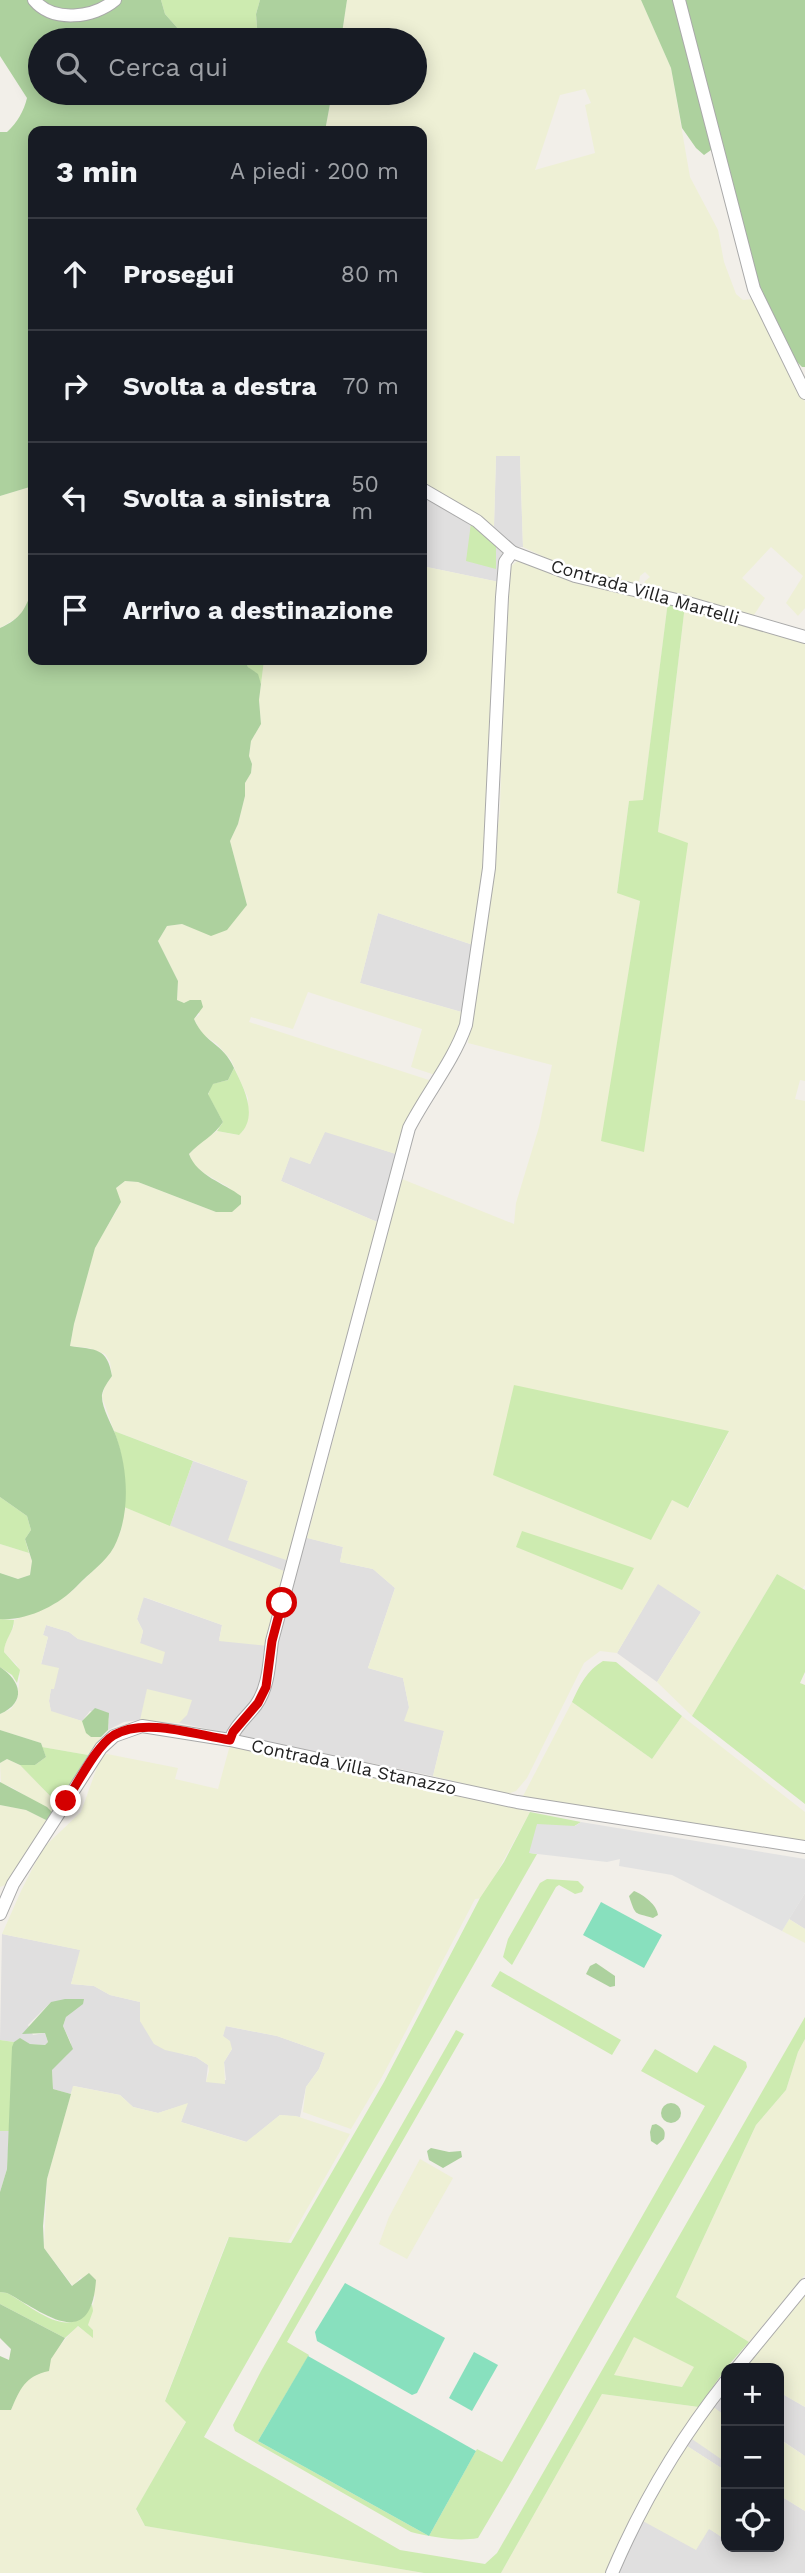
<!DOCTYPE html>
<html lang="it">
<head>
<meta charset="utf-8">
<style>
	body { margin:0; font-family:"Work Sans",sans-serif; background:#242831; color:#f1f3f6 }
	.controls { position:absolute; right:21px; bottom:21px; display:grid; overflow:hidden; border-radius:14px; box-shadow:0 4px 18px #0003 }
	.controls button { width:63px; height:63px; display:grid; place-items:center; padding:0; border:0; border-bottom:2px solid #363941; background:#171b24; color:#f1f3f6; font:35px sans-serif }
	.stop { position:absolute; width:21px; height:21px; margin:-16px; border:5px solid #d40000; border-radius:50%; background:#fff }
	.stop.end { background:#d40000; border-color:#fff; box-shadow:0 2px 7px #0008 }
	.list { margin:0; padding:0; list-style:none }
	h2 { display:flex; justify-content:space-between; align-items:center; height:91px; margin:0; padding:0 28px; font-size:30px }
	h2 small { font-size:23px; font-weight:400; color:#9ea1a6 }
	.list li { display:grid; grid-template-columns:46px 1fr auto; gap:21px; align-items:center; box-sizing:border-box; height:112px; padding:0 28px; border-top:2px solid #363941 }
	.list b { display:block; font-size:26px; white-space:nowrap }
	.list em { font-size:23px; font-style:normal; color:#9ea1a6 }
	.icon { flex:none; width:38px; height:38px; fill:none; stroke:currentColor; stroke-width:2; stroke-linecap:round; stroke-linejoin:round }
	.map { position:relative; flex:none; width:805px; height:2573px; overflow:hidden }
	.search { position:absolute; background:#171b24; box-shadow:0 4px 18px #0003; left:28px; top:28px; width:399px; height:77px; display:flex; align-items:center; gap:18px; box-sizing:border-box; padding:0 24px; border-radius:38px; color:#9ea1a6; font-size:26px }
	.panel { position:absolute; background:#171b24; box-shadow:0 4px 18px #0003; left:28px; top:126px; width:399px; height:539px; border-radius:14px }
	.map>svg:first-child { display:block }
	.residential { fill:#e0dfdf }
	.farmland { fill:#eef0d5; fill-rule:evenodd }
	.grass { fill:#cdebb0; fill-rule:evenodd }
	.forest { fill:#add19e }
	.pitch { fill:#88e0be }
	.parking { fill:#e2e2e2 }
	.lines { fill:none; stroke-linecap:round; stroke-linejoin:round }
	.minor-casing { stroke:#a9a9a9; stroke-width:14 }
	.minor { stroke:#fff; stroke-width:12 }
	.route { stroke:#d40000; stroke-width:9 }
	.labels { text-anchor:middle; stroke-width:5; stroke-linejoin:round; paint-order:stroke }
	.street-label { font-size:18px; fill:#222; stroke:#fff }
</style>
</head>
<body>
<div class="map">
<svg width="805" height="2573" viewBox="0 0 805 2573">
	<rect width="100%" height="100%" fill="#f2efe9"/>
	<!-- residential -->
	<g class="residential">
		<polygon points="496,456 520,456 523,547 503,547 499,582 422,566 422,495 486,532 494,526"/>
		<polygon points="378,913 476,946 465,1013 360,983"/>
		<polygon points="325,1131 399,1155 382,1224 281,1181 290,1156 310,1164"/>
		<polygon points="193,1461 248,1481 245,1489 300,1536 343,1547 340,1562 373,1569 395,1588 368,1668 403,1678 409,1707 444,1731 433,1776 179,1723 140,1720 124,1722 108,1730 109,1718 90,1711 82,1721 51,1712 49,1701 51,1688 53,1689 41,1665 48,1637 43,1635 46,1625 69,1632 78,1639 140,1643 143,1631 137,1619 143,1597 222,1625 219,1640 288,1573 170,1526"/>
		<polygon points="658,1583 701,1612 657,1682 617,1653"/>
		<polygon points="805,1893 805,1929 789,1919"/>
		<polygon points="2,1934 81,1950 71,1984 94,1986 110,1995 140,2002 140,2021 183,2054 196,2057 208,2065 206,2082 226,2080 224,2062 232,2049 223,2036 225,2026 277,2036 325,2053 319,2069 306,2087 300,2117 280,2115 247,2142 181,2122 187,2104 158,2113 133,2107 120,2095 74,2086 71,2094 53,2089 52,2069 67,2055 71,2043 63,2026 66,2017 74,2010 51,2002 28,2025 33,2035 45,2033 48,2042 45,2045 30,2044 20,2039 14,2042 0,2040"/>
		<polygon points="0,2131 9,2131 7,2169 0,2192"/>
		<polygon points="726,2387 726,2471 684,2444"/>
		<polygon points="779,2392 805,2407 805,2456 783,2441 779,2447"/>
		<polygon points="779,2495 805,2511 805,2573 617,2573 641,2520 709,2528 724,2539 726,2536 726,2547 779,2547"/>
	</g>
	<!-- farmland -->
	<g class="farmland">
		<path d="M347 0H641L671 68 690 177 718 230 724 262 736 294 743 300 753 299 805 402V608L798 616 786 603 803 576 771 547 742 578 765 598 752 618 643 588 645 581 650 577 645 572 640 576 638 588 572 570 523 547 520 456H496L494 526 422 486V131H325L332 93H415V40H341ZM585 89 591 103 585 105 595 153 535 170 560 95Z"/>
		<polygon points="33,486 33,588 27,607 18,617 0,628 0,496"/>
		<path d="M521 558 668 601 643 801H629L617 892 640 901 602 1141 687 843 658 833 685 605 805 642V1081L800 1080 795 1099 805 1101V1585L802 1589 777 1574 692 1716 657 1682 701 1612 658 1584 617 1653 600 1651 584 1663 527 1778 516 1791 507 1794 433 1776 444 1731 404 1721 409 1707 403 1678 368 1668 395 1588 373 1569 340 1562 343 1547 307 1538 402 1179 514 1224 516 1203 539 1127 552 1065 468 1043 500 810 503 686 511 566ZM729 1432 689 1508 672 1500Z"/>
		<polygon points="422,566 499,582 493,775 476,946 378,913 360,983 465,1013 456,1038 435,1075 411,1067 422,1029 308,992 293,1029 251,1017 249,1022 432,1081 399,1155 325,1132 310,1164 290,1157 281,1181 382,1224 292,1562 228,1540 248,1481 114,1431 102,1397 105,1386 112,1376 110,1362 105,1354 89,1348 70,1346 74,1324 95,1247 117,1210 115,1189 125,1181 138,1182 216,1212 230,1188 204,1173 193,1164 189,1154 201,1142 217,1131 238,1135 243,1131 248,1115 248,1098 231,1060 217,1044 202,1034 194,1019 200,1014 177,1000 178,981 158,941 167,926 182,924 211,935 247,905 230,841 238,824 245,796 245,783 251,773 252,764 249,756 251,741 261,724 259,700 264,660 422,660"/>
		<polygon points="124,1507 289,1573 268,1646 219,1641 222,1625 144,1597 137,1619 143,1631 140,1643 165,1652 162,1664 78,1639 69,1632 46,1625 43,1635 48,1637 41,1664 59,1668 54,1689 51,1689 49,1701 51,1711 82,1721 91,1737 101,1737 88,1755 42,1747 41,1743 0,1730 0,1714 11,1709 17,1700 20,1676 17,1665 4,1652 4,1646 14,1626 14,1620 54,1604 71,1592 100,1564 113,1549 121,1530"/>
		<polygon points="0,1544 29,1553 32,1561 30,1575 18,1579 0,1573"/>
		<polygon points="147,1689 192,1700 187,1715 179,1723 140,1720"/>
		<polygon points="572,1702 652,1759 682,1716 805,1812 805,1843 522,1798"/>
		<polygon points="230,1745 427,1786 530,1812 483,1898 475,1899 382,2077 351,2129 303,2112 306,2087 319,2069 325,2053 277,2036 226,2026 223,2036 230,2041 232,2049 224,2062 225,2084 206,2082 209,2071 208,2065 196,2057 165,2050 154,2044 140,2021 140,2002 110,1995 94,1986 71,1984 80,1950 2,1934 21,1891 43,1848 81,1812 102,1753 178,1768 175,1779 218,1789"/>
		<polygon points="7,1759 20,1765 58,1804 53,1813 13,1788 1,1783 0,1763"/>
		<polygon points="0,1805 26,1810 48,1821 8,1884 0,1887"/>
		<polygon points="789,1919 805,1929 805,1943 782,1931"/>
		<polygon points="805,2039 805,2275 749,2342 676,2297 756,2125 786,2090 798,2052"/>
		<polygon points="73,2086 120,2095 133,2107 158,2113 188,2103 181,2122 246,2142 280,2115 296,2116 350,2134 288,2242 228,2238 165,2400 186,2421 136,2510 145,2526 424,2573 0,2573 0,2410 11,2410 21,2385 49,2364 54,2352 77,2326 93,2337 93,2330 88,2325 95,2297 81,2277 73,2286 44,2248 47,2179"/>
		<polygon points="420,2159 453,2178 407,2259 379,2244 389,2217"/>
		<polygon points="805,2290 805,2407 779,2392 779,2368 740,2368"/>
		<polygon points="634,2336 695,2367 682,2387 613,2375"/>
		<polygon points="602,2394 699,2407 670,2451 632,2516 606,2573 501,2573"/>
		<polygon points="712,2406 726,2416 726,2451 721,2459 689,2437"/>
		<polygon points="782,2441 805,2456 805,2511 779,2495 779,2447"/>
		<polygon points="684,2444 726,2471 726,2536 725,2539 709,2529 696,2550 641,2520"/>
	</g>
	<!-- grass -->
	<g class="grass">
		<polygon points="161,0 260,0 256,14 258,40 188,40 165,14"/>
		<polygon points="471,523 496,546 496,569 466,561"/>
		<polygon points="668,601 685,605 658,832 688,843 644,1152 601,1141 640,901 617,893 629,801 643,800"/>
		<path d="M244 660H264L261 684C257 671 247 670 244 660Z"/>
		<path d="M234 1068C244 1088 259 1117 239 1135L217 1131 223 1122 208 1095 212 1084 228 1080Z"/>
		<polygon points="514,1385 729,1431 688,1508 672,1500 651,1540 493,1475"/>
		<path d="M114 1431 193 1461 170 1526 124 1507C127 1483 123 1454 114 1431Z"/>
		<polygon points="0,1497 27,1516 31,1530 25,1539 29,1553 0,1544"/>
		<polygon points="522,1531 634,1568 622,1590 516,1547"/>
		<polygon points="777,1574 805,1590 805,1672 800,1683 805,1685 805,1804 692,1716"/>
		<path d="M0 1619 14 1620C14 1632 4 1640 4 1652L20 1670 17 1683 12 1675 0 1667Z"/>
		<path d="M603 1661 616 1662 682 1716 652 1759 572 1702C580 1685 586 1671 603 1661Z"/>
		<polygon points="42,1747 88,1755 58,1804 20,1765 35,1765 46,1757"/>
		<path d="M530 1812 581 1822 530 1853 537 1854 204 2437 400 2550 485 2564 497 2553 805 2017V2039L798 2052 786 2090 756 2125 676 2297 749 2342 726 2368 699 2407 602 2394 501 2573H424L145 2526 136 2509 186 2422 165 2401 229 2237 291 2243 384 2082 480 1898 504 1862ZM634 2337 694 2367 682 2387 614 2375Z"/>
		<polygon points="547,1879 578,1881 584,1887 582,1892 575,1894 559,1885 556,1887 512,1965 503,1957 508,1939 540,1883"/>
		<polygon points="500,1971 621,2040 612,2055 491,1986"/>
		<path d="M456 2030 464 2034 287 2342 309 2355 258 2441 429 2536 477 2449 502 2462 705 2106 641 2071 655 2049 697 2073 714 2045 746 2062 747 2067 511 2482 478 2538C457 2542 432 2537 411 2532L235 2431 233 2425 261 2371Z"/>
		<polygon points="0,2040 14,2042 9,2131 0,2131"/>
		<path d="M0 2292 7 2293C34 2307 71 2345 92 2304L93 2311 88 2325 93 2330V2338L78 2326 65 2338 0 2304Z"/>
	</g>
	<!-- forest -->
	<g class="forest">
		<path d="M0 0H161L165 14 188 40H40V93H332L325 131H33V486L0 496V132H7C17 123 24 111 27 98L0 56Z"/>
		<polygon points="260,0 347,0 341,40 258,40 256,14"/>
		<polygon points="641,0 805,0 805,367 802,367 794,359 755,278 718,145 704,155 696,148 682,128 671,68"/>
		<path d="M33 588V660H244L248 667 258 674 261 684 259 700 261 724 251 741 249 756 252 764 251 773 245 783V796L238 824 230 841 247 905 227 930 211 936 182 924 167 926 158 941 178 981 177 1000 184 1003 190 1000H201L203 1007 194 1019C205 1044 223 1043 234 1068L228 1080 213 1084 208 1094 223 1122C215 1135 200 1142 189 1154 197 1176 224 1183 241 1196V1204L232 1212H216L138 1182 125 1181 116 1188 121 1202 95 1248 74 1324 70 1346C96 1350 107 1347 112 1376 108 1382 103 1388 102 1395 101 1407 112 1425 116 1436 128 1469 131 1514 114 1547 106 1562 89 1573 77 1586 59 1605 27 1621 0 1619V1573L18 1579 30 1575 32 1561 25 1539 31 1530 27 1516 0 1497V628C22 618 25 609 33 588Z"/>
		<path d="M0 1667C21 1681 27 1702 0 1714Z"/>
		<polygon points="95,1708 109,1713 108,1730 101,1737 91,1737 86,1733 82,1721"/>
		<polygon points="0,1730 41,1743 46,1757 35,1765 20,1765 7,1759 0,1763"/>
		<polygon points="0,1782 47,1807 53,1813 48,1821 26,1810 0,1805"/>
		<path d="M634 1891C644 1895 657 1905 658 1915L653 1918C634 1912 636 1917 629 1896Z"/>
		<polygon points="596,1963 615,1976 615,1986 610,1987 586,1974 590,1966"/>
		<path d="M65 1999H84L83 2004 66 2017 63 2026 73 2049 52 2070 53 2089 71 2094 47 2179 43 2226 44 2248 72 2286 89 2273 96 2280C91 2354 43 2312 7 2293L0 2292V2192L7 2169 12 2047 14 2042 20 2038 30 2044 45 2045 48 2042 45 2033 22 2034 51 2002Z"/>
		<circle cx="671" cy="2113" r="10"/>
		<path d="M656 2124C664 2128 666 2131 664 2139L657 2145 651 2141 650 2132 652 2125Z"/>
		<polygon points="431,2148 449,2152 461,2151 462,2157 443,2168 429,2160 427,2151"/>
		<path d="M0 2304 65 2338 51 2359 49 2371C25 2376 20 2389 11 2410H0V2356L9 2360 11 2349 0 2338Z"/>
	</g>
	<!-- pitch -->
	<g class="pitch">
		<polygon points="601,1902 662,1935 644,1968 583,1935"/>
		<polygon points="345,2283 445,2338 417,2393 412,2395 317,2341 315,2332"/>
		<polygon points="474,2352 498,2365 472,2411 449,2398"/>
		<polygon points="308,2356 476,2451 429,2536 258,2441"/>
	</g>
	<!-- parking -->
	<polygon class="parking" points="581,1822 805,1859 805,1893 782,1931 672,1875 619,1866 620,1859 607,1862 529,1853 537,1824 575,1826"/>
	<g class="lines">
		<!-- minor casing -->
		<g class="minor-casing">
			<g id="minor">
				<path d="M34 0C53 23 94 18 115 0"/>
				<polyline points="679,0 754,289 805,393"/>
				<polyline points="422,489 477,521 512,552 575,576 681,601 805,637"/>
				<path d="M230 1740C235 1726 247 1717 256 1705 269 1687 269 1663 272 1641L409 1128C427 1093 453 1062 466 1025L489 868 502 597 505 562 512 552"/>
				<polyline points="0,1914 13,1884 101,1748 114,1736 142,1726 230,1740 517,1802 805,1847"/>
				<polyline points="737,2368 805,2285"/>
				<path d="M612 2573C641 2505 680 2439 726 2381"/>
			</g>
		</g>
		<!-- minor -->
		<use href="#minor" class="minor"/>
	</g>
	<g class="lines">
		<!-- route -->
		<path class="route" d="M66 1801C78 1783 96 1746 114 1735 145 1717 196 1735 230 1740L233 1732 258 1703 266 1687 272 1641 282 1603"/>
	</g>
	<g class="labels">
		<!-- street labels -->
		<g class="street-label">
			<text transform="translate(645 592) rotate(16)" y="6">Contrada Villa Martelli</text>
			<text transform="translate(354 1767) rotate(12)" y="6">Contrada Villa Stanazzo</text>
		</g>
	</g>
</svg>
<div class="controls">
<button>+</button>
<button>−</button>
<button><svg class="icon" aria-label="locate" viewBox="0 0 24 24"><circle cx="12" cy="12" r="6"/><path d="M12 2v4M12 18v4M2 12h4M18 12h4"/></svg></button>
</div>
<div class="stop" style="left:282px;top:1603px"></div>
<div class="stop end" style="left:66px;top:1801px"></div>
<div class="search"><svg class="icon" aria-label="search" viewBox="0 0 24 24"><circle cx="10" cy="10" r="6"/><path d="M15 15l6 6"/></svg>Cerca qui</div>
<section class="panel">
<h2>3 min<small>A piedi · 200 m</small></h2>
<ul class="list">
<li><svg class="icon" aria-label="ahead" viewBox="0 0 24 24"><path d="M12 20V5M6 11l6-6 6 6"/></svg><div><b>Prosegui</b></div><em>80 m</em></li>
<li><svg class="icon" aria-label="right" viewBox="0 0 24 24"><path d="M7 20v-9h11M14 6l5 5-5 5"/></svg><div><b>Svolta a destra</b></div><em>70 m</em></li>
<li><svg class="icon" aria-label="left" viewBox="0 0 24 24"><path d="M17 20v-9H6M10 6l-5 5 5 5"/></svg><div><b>Svolta a sinistra</b></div><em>50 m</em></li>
<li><svg class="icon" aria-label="arrive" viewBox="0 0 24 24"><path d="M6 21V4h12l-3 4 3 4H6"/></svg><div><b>Arrivo a destinazione</b></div></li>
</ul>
</section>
</div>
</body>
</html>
